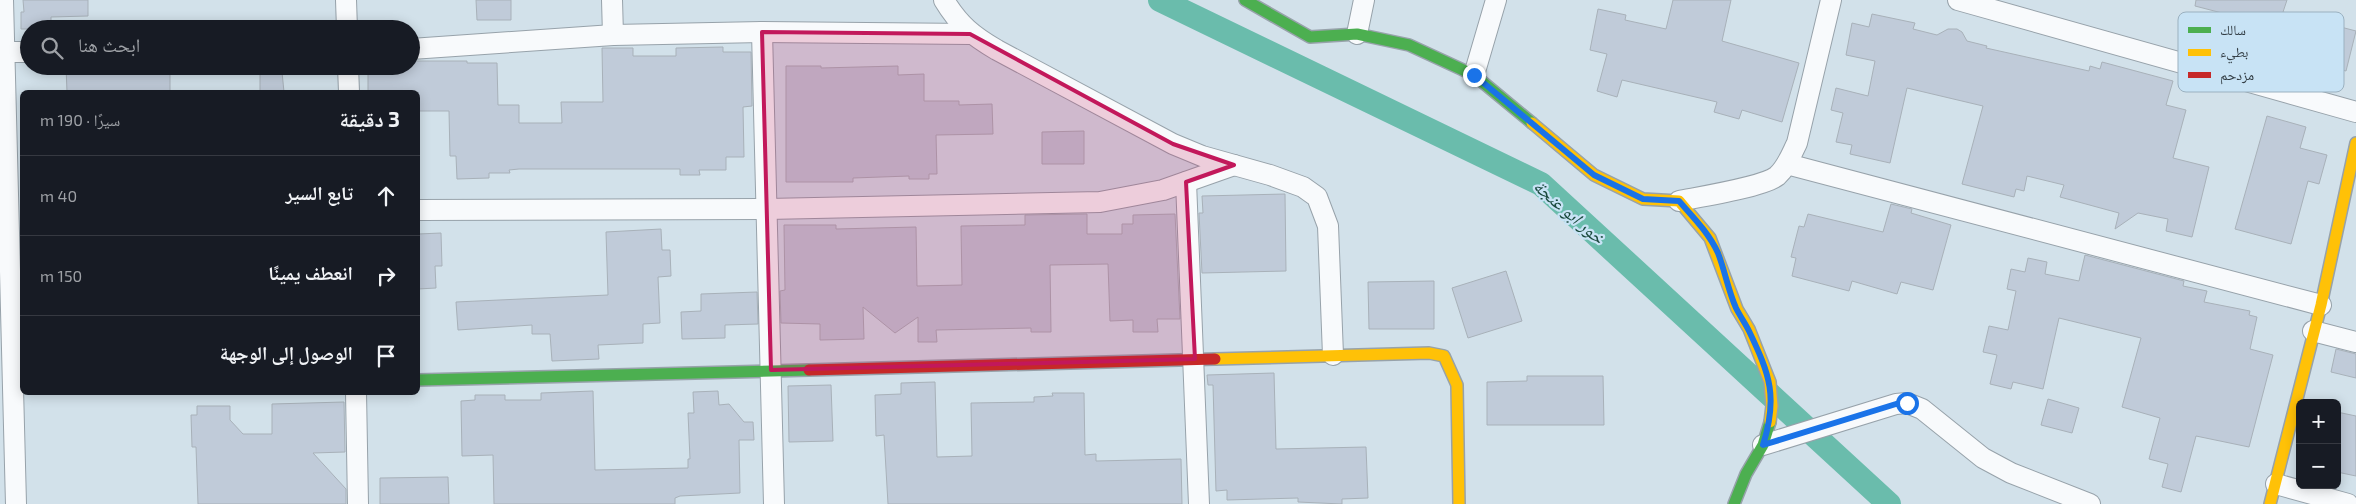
<!DOCTYPE html>
<html lang="ar">
<head>
<meta charset="utf-8">
<style>
	body { margin:0; font-family:"Exo 2","Noto Naskh Arabic",sans-serif; background:#20242c; color:#f1f3f6; direction:rtl }
	.controls { position:absolute; right:15px; bottom:15px; display:grid; overflow:hidden; border-radius:8px; box-shadow:0 2px 12px #0003 }
	.controls button { width:45px; height:45px; display:grid; place-items:center; padding:0; border:0; border-bottom:1px solid #363941; background:#171b24; color:#f1f3f6; font:25px sans-serif }
	.stop { position:absolute; width:15px; height:15px; margin:-11px; border:4px solid #1a73e8; border-radius:50%; background:#fff }
	.stop.end { background:#1a73e8; border-color:#fff; box-shadow:0 1px 5px #0008 }
	.list { margin:0; padding:0; list-style:none }
	h2 { display:flex; justify-content:space-between; align-items:center; height:65px; margin:0; padding:0 20px; font-size:21px }
	h2 small { font-size:16px; font-weight:400; color:#9ea1a6 }
	.list li { display:grid; grid-template-columns:32px 1fr auto; gap:15px; align-items:center; box-sizing:border-box; height:80px; padding:0 20px; border-top:1px solid #363941 }
	.list b { display:block; font-size:19px; white-space:nowrap }
	.list em { font-size:16px; font-style:normal; color:#9ea1a6 }
	.icon { flex:none; width:28px; height:28px; fill:none; stroke:currentColor; stroke-width:2; stroke-linecap:round; stroke-linejoin:round }
	.map { position:relative; flex:none; width:2356px; height:504px; overflow:hidden; direction:ltr }
	.search { position:absolute; background:#171b24; box-shadow:0 2px 12px #0003; left:20px; top:20px; width:400px; height:55px; display:flex; align-items:center; gap:12px; box-sizing:border-box; padding:0 18px; border-radius:28px; color:#9ea1a6; font-size:19px }
	.panel { position:absolute; background:#171b24; box-shadow:0 2px 12px #0003; left:20px; top:90px; width:400px; height:305px; border-radius:8px; direction:rtl }
	.map>svg:first-child { display:block }
	.lines { fill:none; stroke-linecap:round; stroke-linejoin:round }
	.canal { stroke:#6abcac; stroke-width:24 }
	.building { fill:#c0cbd9; stroke:#a8b1b9 }
	.street-casing { stroke:#97a2aa; stroke-width:22 }
	.fast-casing { stroke:#97a2aa; stroke-width:14 }
	.slow-casing { stroke:#97a2aa; stroke-width:14 }
	.jam-casing { stroke:#97a2aa; stroke-width:14 }
	.street { stroke:#f8fafc; stroke-width:20 }
	.fast { stroke:#4caf50; stroke-width:11 }
	.slow { stroke:#ffc107; stroke-width:11 }
	.jam { stroke:#c62828; stroke-width:11 }
	.route { stroke:#1a73e8; stroke-width:6 }
	.marked { fill:#c2185b; fill-opacity:0.2; stroke:#c2185b; stroke-width:4; stroke-linejoin:round }
	.labels { text-anchor:middle; stroke-width:4.5; stroke-linejoin:round; paint-order:stroke }
	.water-label { font-size:18px; font-style:italic; fill:#1b4a3e; stroke:#c8e3f5 }
	.key { fill:#c8e3f5; stroke:#9bb1c0; stroke-width:1 }
	.key-label { font-size:14px; fill:#323d44 }
</style>
</head>
<body>
<div class="map">
<svg width="2356" height="504" viewBox="0 0 2356 504">
	<rect width="100%" height="100%" fill="#d2e1ea"/>
	<g class="lines">
		<!-- canal -->
		<polyline class="canal" points="1160,0 1541,184 1889,504"/>
	</g>
	<!-- building -->
	<g class="building">
		<polygon points="23,0 88,0 88,16 51,17 51,26 40,26 40,29 21,29 21,12 24,12"/>
		<polygon points="476,0 511,0 511,20 477,20"/>
		<polygon points="1673,0 1731,0 1722,41 1799,63 1782,122 1742,110 1739,119 1714,112 1717,102 1622,80 1617,97 1597,91 1607,54 1590,50 1598,9 1626,15 1625,20 1666,29"/>
		<polygon points="2196,0 2287,0 2283,12 2356,31 2346,71 2272,52 2270,60 2245,53 2253,21 2195,6"/>
		<polygon points="1872,14 1915,23 1913,29 1937,35 1948,29 1957,29 1962,32 1967,41 1987,46 1986,48 2089,71 2090,66 2100,69 2102,62 2173,81 2166,105 2186,110 2173,158 2209,167 2192,237 2166,231 2168,219 2138,213 2115,229 2119,213 2060,197 2064,185 2027,176 2024,191 2016,189 2014,197 1962,184 1983,106 1907,88 1890,163 1850,154 1852,145 1836,142 1843,113 1831,110 1836,88 1868,96 1875,61 1846,55 1852,23 1869,27"/>
		<polygon points="723,47 723,52 751,52 752,106 743,107 744,157 726,157 726,170 699,170 700,175 680,175 680,169 519,169 509,170 510,173 489,173 489,178 457,179 456,156 450,156 449,111 418,111 418,92 368,92 368,67 408,67 411,66 411,61 467,61 467,63 497,63 498,105 519,105 519,123 562,123 561,102 603,102 602,48 633,48 633,56 676,56 676,48"/>
		<polygon points="66,66 170,66 170,92 67,92"/>
		<polygon points="786,66 821,66 821,68 898,66 898,75 924,74 924,101 959,101 959,105 992,104 993,134 936,135 937,174 929,174 929,179 909,179 909,176 853,178 853,182 786,182"/>
		<polygon points="282,72 284,92 260,92 260,73"/>
		<polygon points="2267,116 2306,127 2300,148 2327,155 2319,184 2308,181 2291,244 2235,229"/>
		<polygon points="1084,131 1084,164 1042,164 1042,132"/>
		<polygon points="1285,194 1286,271 1202,273 1199,213 1203,213 1202,196"/>
		<polygon points="1891,204 1912,209 1911,213 1951,225 1933,290 1901,282 1897,294 1852,281 1849,291 1792,276 1796,258 1791,257 1799,226 1804,227 1808,214 1883,232"/>
		<polygon points="1087,214 1087,234 1122,234 1122,224 1133,224 1133,215 1175,214 1180,319 1157,319 1158,332 1133,332 1133,320 1110,321 1108,264 1050,265 1051,332 1031,332 1031,328 936,330 937,342 918,342 918,317 895,333 863,307 864,339 820,340 820,324 781,323 780,291 785,290 784,225 836,225 836,229 916,227 917,286 962,285 961,226 1025,225 1025,215"/>
		<polygon points="661,229 662,250 670,250 671,276 658,277 660,323 643,324 643,343 598,345 599,359 552,361 550,334 532,334 532,325 458,330 456,302 608,295 606,232"/>
		<polygon points="441,233 442,266 435,266 436,288 418,289 418,234"/>
		<polygon points="2085,255 2184,281 2183,286 2207,291 2204,302 2250,311 2249,315 2257,317 2250,349 2273,355 2249,447 2196,436 2181,492 2162,487 2168,464 2149,459 2160,418 2122,407 2141,338 2059,318 2043,389 2013,382 2011,389 1990,384 1997,355 1983,352 1989,326 2008,330 2016,291 2007,289 2011,269 2025,272 2028,258 2047,262 2045,274 2079,281"/>
		<polygon points="1506,271 1522,321 1468,338 1452,288"/>
		<polygon points="1434,281 1434,329 1369,329 1368,282"/>
		<polygon points="757,292 758,324 725,325 725,338 682,339 681,312 701,311 701,294"/>
		<polygon points="2336,349 2356,354 2356,378 2331,372"/>
		<polygon points="1274,373 1276,449 1366,447 1368,498 1342,499 1342,504 1298,502 1298,498 1227,500 1227,490 1216,491 1213,385 1208,385 1207,375"/>
		<polygon points="1527,376 1603,376 1604,425 1487,425 1487,382 1527,381"/>
		<polygon points="935,382 937,457 972,456 971,403 1034,402 1034,397 1053,396 1052,393 1084,393 1085,455 1096,454 1096,461 1181,459 1182,504 888,504 884,435 876,436 875,395 901,394 901,383"/>
		<polygon points="831,385 833,441 789,442 788,386"/>
		<polygon points="593,391 595,470 688,468 688,459 690,459 688,413 694,413 693,392 718,391 719,405 729,404 744,422 753,422 754,440 739,440 740,493 680,496 675,498 675,504 494,504 493,455 462,456 461,401 475,400 475,395 505,395 505,400 541,400 541,393"/>
		<polygon points="2048,399 2079,408 2072,433 2041,425"/>
		<polygon points="344,402 345,452 313,453 346,489 346,504 198,504 196,447 192,447 191,415 197,415 197,406 230,406 230,420 243,434 272,434 272,404"/>
		<polygon points="2337,412 2356,416 2356,476 2337,472"/>
		<polygon points="448,477 449,504 380,504 380,478"/>
	</g>
	<g class="lines">
		<!-- street casing -->
		<g class="street-casing">
			<g id="street">
				<polyline points="3,0 16,504"/>
				<polyline points="346,0 347,29"/>
				<polyline points="612,0 613,35"/>
				<path d="M944 0C959 25 973 36 997 50L1173 144 1202 156 1270 175 1303 187 1317 197 1328 226 1333 355"/>
				<polyline points="1958,0 2356,112"/>
				<polyline points="762,32 774,504"/>
				<polyline points="1357,34 1364,0"/>
				<polyline points="411,49 613,35 762,32 970,34"/>
				<polyline points="0,52 29,52"/>
				<polyline points="348,66 349,92"/>
				<polyline points="1474,75 1496,0"/>
				<polyline points="1787,164 2321,305"/>
				<polyline points="1186,182 1199,504"/>
				<path d="M1679 201C1699 197 1763 187 1777 176 1787 167 1791 155 1797 143L1831 0"/>
				<polyline points="418,210 767,209 1100,202 1163,190 1234,165"/>
				<polyline points="2313,331 2356,342"/>
				<polyline points="356,392 358,504"/>
				<polyline points="1763,445 1896,404 1907,403 1922,409 1983,458 2011,473 2090,504"/>
				<polyline points="2276,484 2348,504"/>
			</g>
		</g>
		<!-- fast casing -->
		<g class="fast-casing">
			<g id="fast">
				<polyline points="1245,0 1310,37 1357,34 1409,45 1474,75 1532,123"/>
				<polyline points="418,380 809,370"/>
				<polyline points="1734,504 1746,474 1763,445 1770,422"/>
			</g>
		</g>
		<!-- slow casing -->
		<g class="slow-casing">
			<g id="slow">
				<polyline points="1532,123 1594,175 1643,199 1679,201 1710,238 1737,309 1749,329 1770,382 1772,406 1770,422"/>
				<polyline points="1215,359 1429,353 1444,356 1457,385 1459,504"/>
				<polyline points="2270,504 2321,305 2356,143"/>
			</g>
		</g>
		<!-- jam casing -->
		<g class="jam-casing">
			<polyline id="jam" points="809,370 1215,359"/>
		</g>
		<!-- street -->
		<use href="#street" class="street"/>
		<!-- fast -->
		<use href="#fast" class="fast"/>
		<!-- slow -->
		<use href="#slow" class="slow"/>
		<!-- jam -->
		<use href="#jam" class="jam"/>
	</g>
	<g class="lines">
		<!-- route -->
		<path class="route" d="M1474 75 1594 175 1643 199 1679 201C1693 217 1709 233 1718 253 1725 271 1728 290 1736 308 1740 316 1745 323 1749 331 1770 375 1778 397 1763 445L1896 404 1907 403"/>
	</g>
	<!-- marked area -->
	<path class="marked" d="M762 32 970 34 1173 144 1234 165 1186 182 1195 359 771 370Z"/>
	<g class="labels">
		<!-- water labels -->
		<g class="water-label">
			<text transform="translate(1569 212) rotate(41)" y="6">خور ابو عنجة</text>
		</g>
	</g>
	<!-- legend -->
	<rect x="2178" y="12" width="166" height="80" rx="8" class="key"/>
	<rect x="2188" y="27" width="23" height="6" fill="#4caf50"/>
	<rect x="2188" y="49" width="23" height="7" fill="#ffc107"/>
	<rect x="2188" y="72" width="23" height="6" fill="#c62828"/>
	<g class="key-label">
		<text x="2220" y="35">سالك</text>
		<text x="2220" y="57">بطيء</text>
		<text x="2220" y="80">مزدحم</text>
	</g>
</svg>
<div class="controls">
<button>+</button>
<button>−</button>
</div>
<div class="stop" style="left:1907px;top:403px"></div>
<div class="stop end" style="left:1474px;top:75px"></div>
<div class="search"><svg class="icon" aria-label="search" viewBox="0 0 24 24"><circle cx="10" cy="10" r="6"/><path d="M15 15l6 6"/></svg>ابحث هنا</div>
<section class="panel">
<h2>3 دقيقة<small>سيرًا · 190 m</small></h2>
<ul class="list">
<li><svg class="icon" aria-label="ahead" viewBox="0 0 24 24"><path d="M12 20V5M6 11l6-6 6 6"/></svg><div><b>تابع السير</b></div><em>40 m</em></li>
<li><svg class="icon" aria-label="right" viewBox="0 0 24 24"><path d="M7 20v-9h11M14 6l5 5-5 5"/></svg><div><b>انعطف يمينًا</b></div><em>150 m</em></li>
<li><svg class="icon" aria-label="arrive" viewBox="0 0 24 24"><path d="M6 21V4h12l-3 4 3 4H6"/></svg><div><b>الوصول إلى الوجهة</b></div></li>
</ul>
</section>
</div>
</body>
</html>
